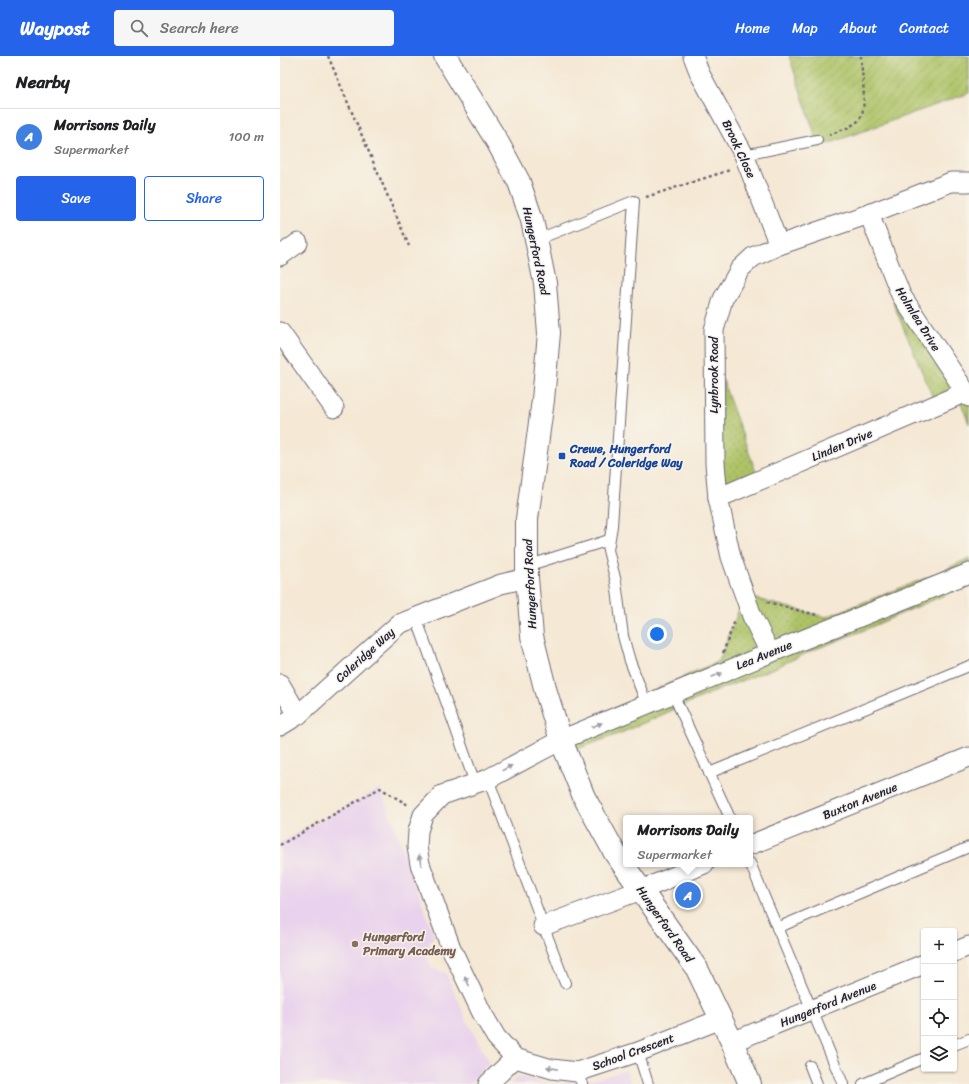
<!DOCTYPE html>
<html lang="en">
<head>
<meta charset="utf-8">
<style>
	body { margin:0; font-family:Sriracha,sans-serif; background:#f6f6f6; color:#202124 }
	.controls { position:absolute; right:12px; bottom:12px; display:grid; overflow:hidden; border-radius:4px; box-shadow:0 1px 3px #0004 }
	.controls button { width:36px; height:36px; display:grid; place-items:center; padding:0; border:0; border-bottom:1px solid #e0e0e0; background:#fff; color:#202124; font:20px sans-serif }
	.you { position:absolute; left:377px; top:578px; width:14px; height:14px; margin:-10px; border:3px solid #fff; border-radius:50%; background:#1a73e8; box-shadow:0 0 0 6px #1a73e833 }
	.badge { display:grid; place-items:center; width:26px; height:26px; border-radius:50%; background:#2563eb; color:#fff; font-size:13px; font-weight:700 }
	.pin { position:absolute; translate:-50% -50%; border:2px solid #fff; box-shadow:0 1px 4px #0006 }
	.popup { position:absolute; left:343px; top:759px; width:130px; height:52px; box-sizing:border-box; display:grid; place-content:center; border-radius:4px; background:#fff; filter:drop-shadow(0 1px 3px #0005); font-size:13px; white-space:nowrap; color:#757577 }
	.popup b { font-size:15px; color:#202124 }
	.popup::after { content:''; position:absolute; left:50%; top:100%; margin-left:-8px; border:8px solid transparent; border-top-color:#fff }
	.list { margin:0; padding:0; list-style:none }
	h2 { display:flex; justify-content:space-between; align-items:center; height:52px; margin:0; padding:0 16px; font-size:17px }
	h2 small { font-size:13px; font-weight:400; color:#757577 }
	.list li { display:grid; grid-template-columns:26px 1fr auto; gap:12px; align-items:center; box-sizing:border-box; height:56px; padding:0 16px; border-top:1px solid #e0e0e0 }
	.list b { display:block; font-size:15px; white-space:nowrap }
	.list p { margin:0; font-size:13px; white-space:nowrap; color:#757577 }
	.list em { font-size:13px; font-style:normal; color:#757577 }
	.actions { display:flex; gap:8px; padding:12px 16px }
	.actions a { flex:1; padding:9px 0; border:1px solid #2563eb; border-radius:4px; text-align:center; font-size:14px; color:#2563eb }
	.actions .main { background:#2563eb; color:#fff }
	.icon { flex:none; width:22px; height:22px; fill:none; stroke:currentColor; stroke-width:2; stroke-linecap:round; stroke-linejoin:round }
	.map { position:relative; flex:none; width:689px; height:1028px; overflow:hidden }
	header { display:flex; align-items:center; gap:24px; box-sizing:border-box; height:56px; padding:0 20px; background:#2563eb; color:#fff }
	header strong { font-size:19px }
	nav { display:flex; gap:22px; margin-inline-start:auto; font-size:14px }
	.search { width:280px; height:36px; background:#f6f6f6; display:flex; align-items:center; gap:10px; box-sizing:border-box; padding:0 14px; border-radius:4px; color:#757577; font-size:15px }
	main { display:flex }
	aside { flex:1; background:#fff }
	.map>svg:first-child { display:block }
	.built { fill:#e9d2ed }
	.grass { fill:url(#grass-dots); stroke:#687250 }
	.garden { fill:url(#garden-furrows); stroke:#687250 }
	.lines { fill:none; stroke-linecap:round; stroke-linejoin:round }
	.service-casing { stroke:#6c6771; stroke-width:12 }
	.minor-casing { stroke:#6c6771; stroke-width:21 }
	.tertiary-casing { stroke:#6c6771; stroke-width:24 }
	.path { stroke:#6c6771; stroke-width:2.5; stroke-dasharray:3 3; stroke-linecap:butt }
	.service { stroke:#fff; stroke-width:10 }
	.minor { stroke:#fff; stroke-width:19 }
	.tertiary { stroke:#fff; stroke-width:22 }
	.oneway { fill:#9c9ca7 }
	.transit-dot { fill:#1a4fb4; stroke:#f7f3e8; stroke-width:1.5 }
	.education-dot { fill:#8d6e63; stroke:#f7f3e8; stroke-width:1.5 }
	.labels { text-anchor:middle; stroke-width:3; stroke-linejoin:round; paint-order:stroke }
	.street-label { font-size:12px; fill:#22223b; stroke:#f7f3e8 }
	.transit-label { font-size:12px; font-weight:bold; fill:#164399; stroke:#f7f3e8; text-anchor:start }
	.education-label { font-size:12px; font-weight:bold; fill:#785e54; stroke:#f7f3e8; text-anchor:start }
</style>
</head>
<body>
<header>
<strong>Waypost</strong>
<div class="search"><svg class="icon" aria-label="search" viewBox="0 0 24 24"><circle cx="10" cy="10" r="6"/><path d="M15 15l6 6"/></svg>Search here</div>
<nav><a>Home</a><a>Map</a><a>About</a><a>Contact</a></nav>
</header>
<main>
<aside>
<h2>Nearby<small></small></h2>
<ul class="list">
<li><span class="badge" style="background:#3f7fe0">A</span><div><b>Morrisons Daily</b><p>Supermarket</p></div><em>100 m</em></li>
</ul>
<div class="actions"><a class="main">Save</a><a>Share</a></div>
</aside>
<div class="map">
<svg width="689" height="1028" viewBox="0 0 689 1028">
	<defs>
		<pattern id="grass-dots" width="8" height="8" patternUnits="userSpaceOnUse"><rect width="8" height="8" fill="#adc266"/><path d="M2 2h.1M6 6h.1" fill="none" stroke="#95a659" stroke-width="1.8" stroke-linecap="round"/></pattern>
		<pattern id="garden-furrows" width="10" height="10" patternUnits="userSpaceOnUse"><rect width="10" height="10" fill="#adc266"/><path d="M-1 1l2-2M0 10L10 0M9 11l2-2" fill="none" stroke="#95a659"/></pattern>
	</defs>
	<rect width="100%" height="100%" fill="#f7f3e8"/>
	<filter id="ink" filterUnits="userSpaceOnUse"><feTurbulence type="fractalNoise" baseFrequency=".025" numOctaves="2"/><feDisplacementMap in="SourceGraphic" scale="8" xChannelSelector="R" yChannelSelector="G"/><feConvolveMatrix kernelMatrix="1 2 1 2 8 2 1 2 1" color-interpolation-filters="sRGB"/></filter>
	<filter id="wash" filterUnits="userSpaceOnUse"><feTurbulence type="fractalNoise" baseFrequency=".012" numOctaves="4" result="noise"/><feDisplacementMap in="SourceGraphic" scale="16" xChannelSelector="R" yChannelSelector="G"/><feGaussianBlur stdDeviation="0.9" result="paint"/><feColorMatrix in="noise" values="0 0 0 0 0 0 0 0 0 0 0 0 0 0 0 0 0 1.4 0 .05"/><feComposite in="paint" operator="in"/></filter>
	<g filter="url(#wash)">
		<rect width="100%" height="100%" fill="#f5e8d4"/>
		<!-- built -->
		<g class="built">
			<polygon points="100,732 121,787 154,880 144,896 152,912 166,917 187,965 209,1006 189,1028 0,1028 0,787"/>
			<polygon points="346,1014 351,1028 230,1028 238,1020 269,1028 314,1024"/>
		</g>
		<!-- grass -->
		<g class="grass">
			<polygon points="621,239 689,341 689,368 678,339 656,349 613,247"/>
			<polygon points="443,324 447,337 479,424 438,442"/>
			<polygon points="689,502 689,528 582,575 531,595 497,611 438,634 341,677 286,697 323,657 439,605 459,553 476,543 546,561 659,517"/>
		</g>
		<!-- garden -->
		<polygon class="garden" points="509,0 689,0 689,37 539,91"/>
	</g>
	<g filter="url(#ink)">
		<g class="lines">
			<!-- service casing -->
			<g class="service-casing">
				<g id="service">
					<polyline points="464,99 537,84"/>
					<polyline points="256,184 354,145 332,470 328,494 336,526 343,580 350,605 367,649"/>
					<polyline points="247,510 329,484"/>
					<polyline points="136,561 195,727"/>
					<polyline points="393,638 450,762"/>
					<polyline points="429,717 689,610"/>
					<polyline points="208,723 285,927"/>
					<polyline points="470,807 563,1028"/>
					<polyline points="497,872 689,791"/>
					<polyline points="674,989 689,983"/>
					<polyline points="358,996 368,1028"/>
					<polyline points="530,1010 537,1028"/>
					<polyline points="297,1016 302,1028"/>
					<polyline points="583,1028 644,1002"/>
				</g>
			</g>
			<!-- minor casing -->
			<g class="minor-casing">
				<g id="minor">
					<polyline points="413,0 420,18 464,99 499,189"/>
					<polyline points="589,158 621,239 689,341"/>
					<polyline points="0,200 18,187"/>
					<polyline points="0,276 54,352"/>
					<polyline points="438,442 686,336"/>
					<polyline points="490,597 472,560 451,501 438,442 435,407 434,274 443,243 460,213 473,201 499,189 589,158 671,126 689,126"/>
					<polyline points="0,628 18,659"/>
					<polyline points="0,670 18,659 119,568 221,528 247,522"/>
					<polyline points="470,789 689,701"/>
					<polyline points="263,870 361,834 424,808"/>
					<polyline points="674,896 689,890"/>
					<polyline points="441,963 358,996 297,1016 272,1013 235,1002 216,981 202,957 171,892 140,808 137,791 138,775 143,759 162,739 208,723 281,684 490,597 689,517"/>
					<polyline points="452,986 644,908"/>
					<polyline points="208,1028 235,1002"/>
				</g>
			</g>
			<!-- tertiary casing -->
			<g class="tertiary-casing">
				<polyline id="tertiary" points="165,0 218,87 239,126 252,164 265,227 269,277 263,344 247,463 247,522 252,580 266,636 281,684 304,741 335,797 417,913 452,986 470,1028"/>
			</g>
			<!-- path -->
			<g class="path">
				<polyline points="48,0 129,190"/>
				<path d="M549 79C558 75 570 72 578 65 589 55 581 15 581 0"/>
				<polyline points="366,141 450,114"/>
				<polyline points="487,546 536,559"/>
				<polyline points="443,597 455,564"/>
				<polyline points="0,789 100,732 128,749"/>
			</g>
			<!-- service -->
			<use href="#service" class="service"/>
			<!-- minor -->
			<use href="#minor" class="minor"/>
			<!-- tertiary -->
			<use href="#tertiary" class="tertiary"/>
		</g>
		<!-- one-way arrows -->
		<defs><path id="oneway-solid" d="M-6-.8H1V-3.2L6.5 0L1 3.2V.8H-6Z"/></defs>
		<g class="oneway">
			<use href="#oneway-solid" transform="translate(437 619) rotate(-23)"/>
			<use href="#oneway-solid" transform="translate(317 669) rotate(-23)"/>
			<use href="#oneway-solid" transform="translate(227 712) rotate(-28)"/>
			<use href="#oneway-solid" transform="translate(140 804) rotate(-102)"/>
			<use href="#oneway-solid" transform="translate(187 925) rotate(-115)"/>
			<use href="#oneway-solid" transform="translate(272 1012) rotate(-169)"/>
		</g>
	</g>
	<!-- markers -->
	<rect class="transit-dot" x="278" y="396" width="8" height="8" rx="2"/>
	<circle class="education-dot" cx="75" cy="888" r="4"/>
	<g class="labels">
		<!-- street labels -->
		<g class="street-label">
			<text transform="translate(459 93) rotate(65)" y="4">Brook Close</text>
			<text transform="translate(256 195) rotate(78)" y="4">Hungerford Road</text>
			<text transform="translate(638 263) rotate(58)" y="4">Holmlea Drive</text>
			<text transform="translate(434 319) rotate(-90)" y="4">Lynbrook Road</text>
			<text transform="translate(562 389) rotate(-23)" y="4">Linden Drive</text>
			<text transform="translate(250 528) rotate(-93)" y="4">Hungerford Road</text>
			<text transform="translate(85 599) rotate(-42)" y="4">Coleridge Way</text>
			<text transform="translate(484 599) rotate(-22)" y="4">Lea Avenue</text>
			<text transform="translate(580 745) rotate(-22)" y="4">Buxton Avenue</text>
			<text transform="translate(385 868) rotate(55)" y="4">Hungerford Road</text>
			<text transform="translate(548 948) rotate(-22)" y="4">Hungerford Avenue</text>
			<text transform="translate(353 996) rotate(-20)" y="4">School Crescent</text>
		</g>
		<!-- transit labels -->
		<g class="transit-label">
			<text x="290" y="397">Crewe, Hungerford<tspan x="290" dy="14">Road / Coleridge Way</tspan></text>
		</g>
		<!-- education labels -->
		<g class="education-label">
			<text x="83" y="885">Hungerford<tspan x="83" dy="14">Primary Academy</tspan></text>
		</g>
	</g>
</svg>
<div class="controls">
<button>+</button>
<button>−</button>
<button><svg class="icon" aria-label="locate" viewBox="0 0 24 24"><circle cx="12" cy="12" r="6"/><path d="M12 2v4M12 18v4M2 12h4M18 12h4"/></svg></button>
<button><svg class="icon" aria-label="layers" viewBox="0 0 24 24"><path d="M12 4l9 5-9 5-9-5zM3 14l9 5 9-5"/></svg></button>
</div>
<div class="you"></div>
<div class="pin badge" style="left:408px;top:839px;background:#3f7fe0">A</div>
<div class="popup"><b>Morrisons Daily</b>Supermarket</div>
</div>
</main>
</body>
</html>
